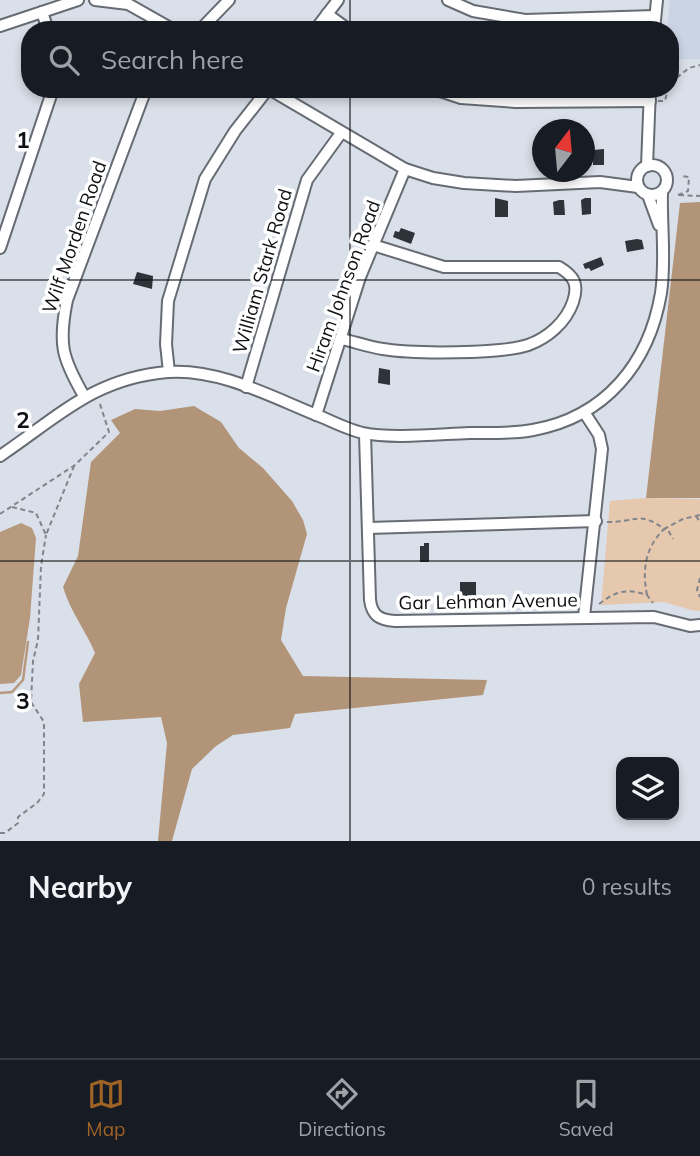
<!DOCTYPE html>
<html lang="en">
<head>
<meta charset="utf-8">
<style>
	body { margin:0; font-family:Mulish,sans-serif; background:#242831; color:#f1f3f6 }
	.controls { position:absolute; right:21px; bottom:21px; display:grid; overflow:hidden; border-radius:14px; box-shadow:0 4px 10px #0003 }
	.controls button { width:63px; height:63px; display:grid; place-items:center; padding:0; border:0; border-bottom:2px solid #363941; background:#171b24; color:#f1f3f6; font:35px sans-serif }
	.compass { position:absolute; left:532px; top:119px; width:63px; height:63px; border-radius:50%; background:#171b24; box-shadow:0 4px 10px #0003; rotate:16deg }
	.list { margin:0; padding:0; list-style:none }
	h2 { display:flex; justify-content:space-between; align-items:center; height:91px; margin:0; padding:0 28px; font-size:30px }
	h2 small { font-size:23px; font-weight:400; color:#9ea1a6 }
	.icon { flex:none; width:38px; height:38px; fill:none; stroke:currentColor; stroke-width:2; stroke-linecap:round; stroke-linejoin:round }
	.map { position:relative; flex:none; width:700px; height:841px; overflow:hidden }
	.search { position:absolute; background:#171b24; box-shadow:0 4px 10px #0003; left:21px; right:21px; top:21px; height:77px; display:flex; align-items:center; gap:18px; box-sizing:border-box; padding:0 24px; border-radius:28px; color:#9ea1a6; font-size:26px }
	.sheet { height:217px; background:#171b24 }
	nav { display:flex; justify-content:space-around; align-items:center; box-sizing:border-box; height:98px; border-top:2px solid #363941; background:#171b24; font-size:19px; color:#9ea1a6 }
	nav a { display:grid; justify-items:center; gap:4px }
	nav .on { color:#9f6325 }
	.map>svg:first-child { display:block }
	.built { fill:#cad4e3 }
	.green { fill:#e6c8ae }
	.forest { fill:#b29479 }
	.water { fill:#b7997e }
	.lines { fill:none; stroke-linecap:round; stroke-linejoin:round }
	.stream { stroke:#b7997e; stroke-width:2.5 }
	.building { fill:#2e3239 }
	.minor-casing { stroke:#676c74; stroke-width:14 }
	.path { stroke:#81858b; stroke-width:2; stroke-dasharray:5 3.5; stroke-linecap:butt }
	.minor { stroke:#fff; stroke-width:10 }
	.grid { fill:none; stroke:#0e1013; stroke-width:2; stroke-opacity:0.55 }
	.labels { text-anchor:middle; stroke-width:7; stroke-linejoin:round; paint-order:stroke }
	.street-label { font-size:19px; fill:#0e1013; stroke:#fff }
	.grid-label { font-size:23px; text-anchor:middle; font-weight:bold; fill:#0e1013; stroke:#fff; stroke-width:7; stroke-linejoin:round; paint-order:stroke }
</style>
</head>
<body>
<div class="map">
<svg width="700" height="841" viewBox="0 0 700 841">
	<rect width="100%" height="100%" fill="#dae0e9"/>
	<!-- built -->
	<polygon class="built" points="670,0 700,0 700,59 670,59 670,30 667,30"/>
	<!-- green -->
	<polygon class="green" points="646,498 700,499 700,611 691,610 664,602 601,605 610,501"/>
	<!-- forest -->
	<g class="forest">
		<polygon points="700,202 700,498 646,498 680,203"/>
		<path d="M194 406 221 422 239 448 263 468 292 501 303 520 307 534 286 608 281 640 303 676 487 680 483 695 295 714 290 728 233 735 216 746 192 769 172 841H158L167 743 161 717 83 722 79 684 95 653C85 629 71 613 63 587L78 556 91 462 120 433 111 420 135 409 160 411Z"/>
	</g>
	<!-- water -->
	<polygon class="water" points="21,523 32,528 36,538 30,618 21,675 14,683 0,684 0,532"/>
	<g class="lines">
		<!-- stream -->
		<polyline class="stream" points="0,693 12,692 23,680 28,642"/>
	</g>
	<!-- building -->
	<g class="building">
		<polygon points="604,149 604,165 593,165 593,150"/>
		<polygon points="495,198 508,201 508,217 495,217"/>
		<polygon points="585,198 591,198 591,214 582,215 581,200"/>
		<polygon points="559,200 564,200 565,215 554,215 553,202"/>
		<polygon points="401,228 415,233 411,244 393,237 395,231 399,232"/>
		<polygon points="637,239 642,240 644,249 627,252 625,241"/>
		<polygon points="601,257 604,265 591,271 589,268 585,269 583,264"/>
		<polygon points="137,272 153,276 152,289 133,284"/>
		<polygon points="379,368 390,370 390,385 378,383"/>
		<polygon points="424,543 429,543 429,562 420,562 420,546 424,546"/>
		<rect x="460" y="582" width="16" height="20"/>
	</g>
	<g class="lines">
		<!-- minor casing -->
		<g class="minor-casing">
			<g id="minor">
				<polyline points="95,0 128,4 174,30"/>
				<polyline points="448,0 473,11 525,20 655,16"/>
				<polyline points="42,12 48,30"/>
				<polyline points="327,14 349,30"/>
				<polyline points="0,26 78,0"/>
				<polyline points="200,30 229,0"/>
				<polyline points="315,30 338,0"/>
				<polyline points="654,30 657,0"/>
				<polyline points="269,89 405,169 433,178 464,183 516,186 600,182 638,187"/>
				<polyline points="434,89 461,98 516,102 650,101"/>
				<circle cx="652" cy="180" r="15"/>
				<polyline points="647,166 650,89"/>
				<polyline points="648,195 659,225"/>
				<polyline points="0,248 53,89"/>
				<path d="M342 339C355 342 369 347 383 349 413 354 501 354 528 345 548 338 566 322 573 302 579 284 574 276 559 267H444L373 245"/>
				<polyline points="169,372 166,344 168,301 205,179 235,131 268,89"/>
				<polyline points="246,387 307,180 341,133"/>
				<path d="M84 396C62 358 58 344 67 300L146 89"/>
				<polyline points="584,412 599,435 602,449 584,617"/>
				<polyline points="316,415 360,277 405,169"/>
				<path d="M365 434 370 600C372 616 380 620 395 621L654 617 690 626 700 625"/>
				<path d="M0 456C58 417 94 378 168 372 221 368 275 399 324 418 337 424 350 430 363 433 391 439 440 434 469 433 490 433 512 434 533 430 605 417 649 364 661 293 666 260 661 226 662 193"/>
				<polyline points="368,528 596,521"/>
			</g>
		</g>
		<!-- path -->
		<g class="path">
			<polyline points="670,83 689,68 700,65"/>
			<polyline points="658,101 665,101 668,89"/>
			<polyline points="678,195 688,191 689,177 681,176"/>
			<polyline points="679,195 700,196"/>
			<polyline points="12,507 36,513 46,535 74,466"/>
			<polyline points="0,514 75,465 109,432 99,401"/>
			<polyline points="696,516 700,522"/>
			<path d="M607 522C634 523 639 510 664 529L683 519 700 515"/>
			<polyline points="700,578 697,590 700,597"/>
			<path d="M647 595C642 570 645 548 664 529L668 530 673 539"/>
			<path d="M599 604C616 591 627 588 647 595L653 603"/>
			<polyline points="0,833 5,833 18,823 18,817 37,803 44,794 44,722 31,702 33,661 38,640 41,566 46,535"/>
		</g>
		<!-- minor -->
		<use href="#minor" class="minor"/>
	</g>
	<!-- grid -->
	<path class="grid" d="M350 0V30M350 89V841M0 280H700M0 561H700"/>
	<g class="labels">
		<!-- street labels -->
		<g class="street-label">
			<text transform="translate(74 237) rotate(-71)" y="7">Wilf Morden Road</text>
			<text transform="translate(262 271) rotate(-74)" y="7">William Stark Road</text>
			<text transform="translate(343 286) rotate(-70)" y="7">Hiram Johnson Road</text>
			<text transform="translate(488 601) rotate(-1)" y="7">Gar Lehman Avenue</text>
		</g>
	</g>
	<g class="grid-label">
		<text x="23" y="148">1</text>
		<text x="23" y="428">2</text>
		<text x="23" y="709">3</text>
	</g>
</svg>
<div class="controls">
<button><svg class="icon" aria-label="layers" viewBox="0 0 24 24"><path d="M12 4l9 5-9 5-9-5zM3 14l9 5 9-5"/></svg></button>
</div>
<svg class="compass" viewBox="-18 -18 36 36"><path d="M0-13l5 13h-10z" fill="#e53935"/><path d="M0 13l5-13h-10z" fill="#9ea1a6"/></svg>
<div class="search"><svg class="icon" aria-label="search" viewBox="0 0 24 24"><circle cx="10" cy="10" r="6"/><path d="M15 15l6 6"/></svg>Search here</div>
</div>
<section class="sheet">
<h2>Nearby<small>0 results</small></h2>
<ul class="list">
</ul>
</section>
<nav>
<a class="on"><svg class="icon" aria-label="map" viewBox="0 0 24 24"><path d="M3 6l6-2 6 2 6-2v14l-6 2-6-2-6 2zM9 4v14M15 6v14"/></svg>Map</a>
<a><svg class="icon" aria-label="directions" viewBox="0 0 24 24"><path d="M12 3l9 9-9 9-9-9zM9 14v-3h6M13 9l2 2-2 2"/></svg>Directions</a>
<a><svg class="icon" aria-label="saved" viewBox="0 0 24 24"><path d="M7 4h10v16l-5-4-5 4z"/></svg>Saved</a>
</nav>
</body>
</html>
